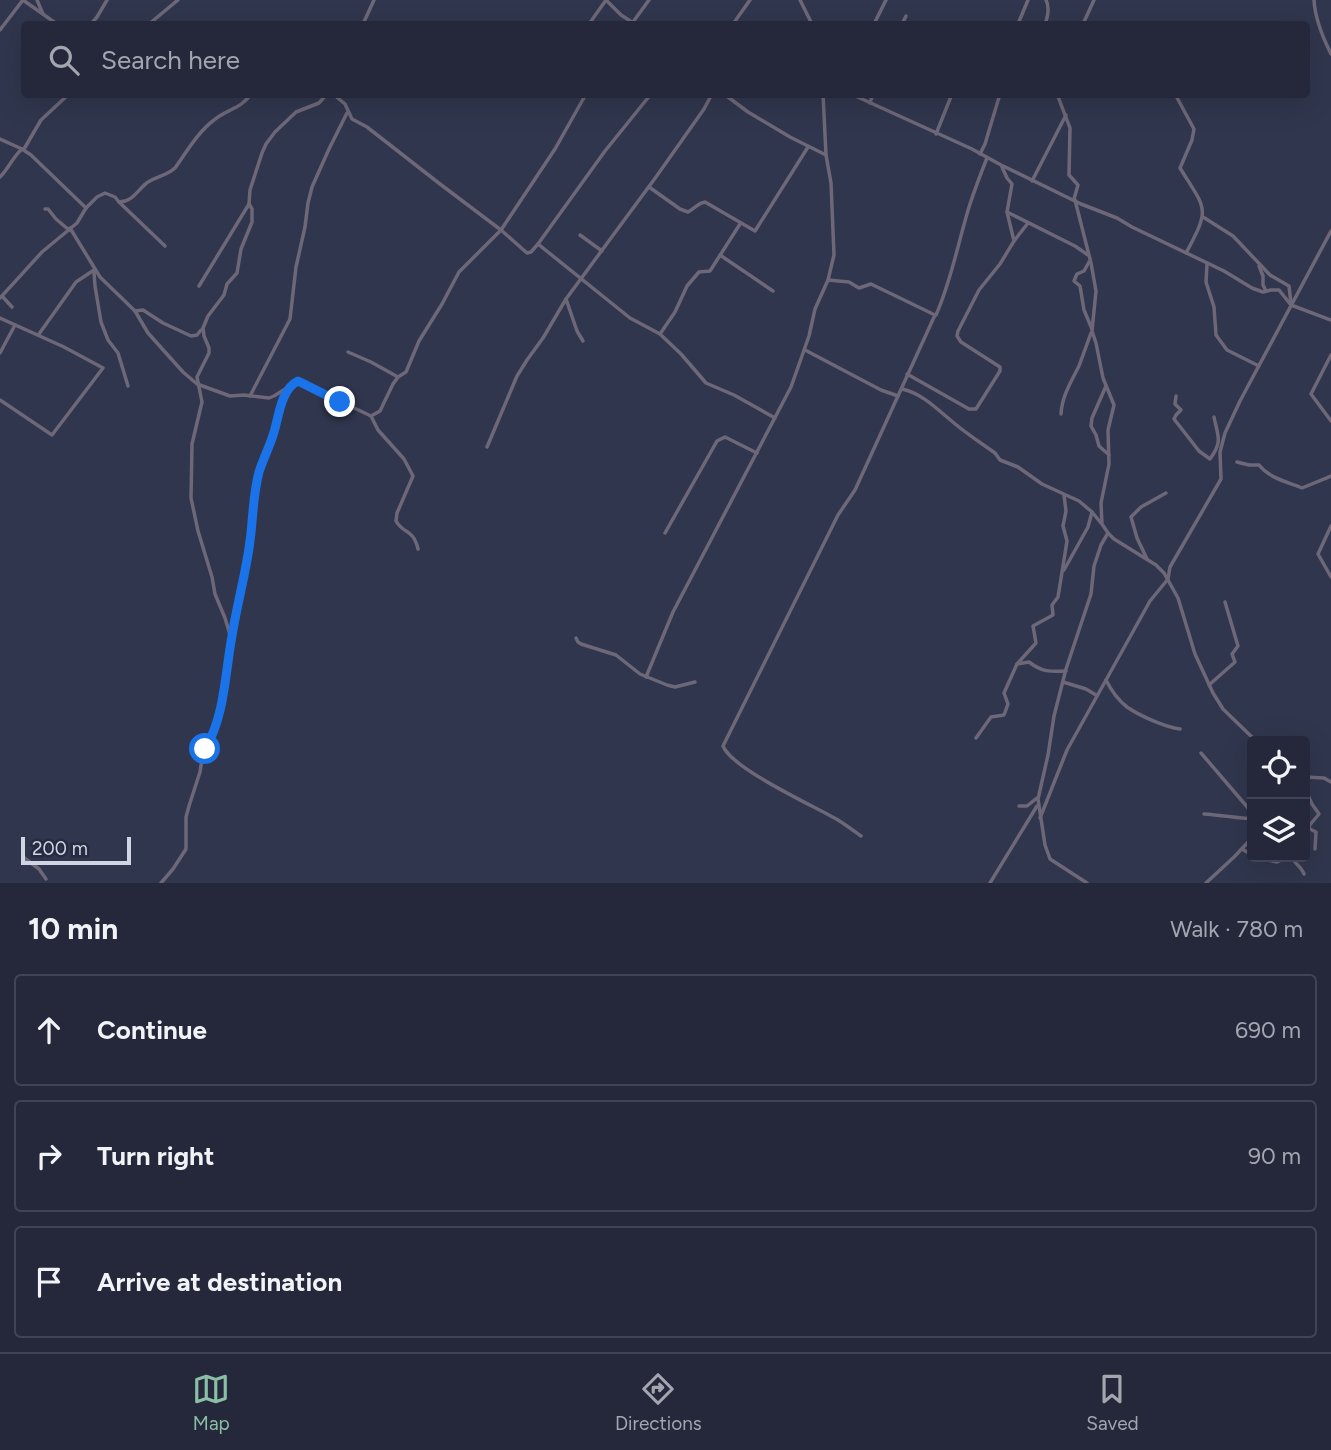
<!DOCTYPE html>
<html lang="en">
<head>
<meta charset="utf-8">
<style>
	body { margin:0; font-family:Figtree,sans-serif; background:#303445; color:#f1f3f6 }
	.controls { position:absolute; right:21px; bottom:21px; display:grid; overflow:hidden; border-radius:7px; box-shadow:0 7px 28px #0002 }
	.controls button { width:63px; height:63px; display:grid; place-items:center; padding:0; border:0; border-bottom:2px solid #414454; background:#24283a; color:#f1f3f6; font:35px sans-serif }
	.scale { position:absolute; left:21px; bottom:18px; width:110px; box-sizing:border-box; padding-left:7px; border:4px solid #d0d5e3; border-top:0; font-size:19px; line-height:24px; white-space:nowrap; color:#d0d5e3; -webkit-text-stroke:5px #262b42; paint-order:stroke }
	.stop { position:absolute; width:21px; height:21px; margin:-16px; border:5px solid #1a73e8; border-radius:50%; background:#fff }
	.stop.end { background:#1a73e8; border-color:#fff; box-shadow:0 2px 7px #0008 }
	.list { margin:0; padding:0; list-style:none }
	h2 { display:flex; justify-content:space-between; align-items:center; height:91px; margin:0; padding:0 28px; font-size:30px }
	h2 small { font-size:23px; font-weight:400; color:#a3a6af }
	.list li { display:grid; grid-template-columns:46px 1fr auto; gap:21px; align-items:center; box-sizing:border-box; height:112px; margin:0 14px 14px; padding:0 14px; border:2px solid #414454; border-radius:7px }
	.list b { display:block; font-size:26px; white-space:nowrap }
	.list em { font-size:23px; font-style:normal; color:#a3a6af }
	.icon { flex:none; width:38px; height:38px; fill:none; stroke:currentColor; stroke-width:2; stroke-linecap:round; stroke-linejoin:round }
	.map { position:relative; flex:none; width:1331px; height:883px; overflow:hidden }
	.search { position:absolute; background:#24283a; box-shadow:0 7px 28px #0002; left:21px; right:21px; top:21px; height:77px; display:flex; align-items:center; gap:18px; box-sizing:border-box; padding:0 24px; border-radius:7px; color:#a3a6af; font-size:26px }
	.sheet { height:469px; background:#24283a }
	nav { display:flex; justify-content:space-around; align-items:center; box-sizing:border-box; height:98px; border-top:2px solid #414454; background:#24283a; font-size:19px; color:#a3a6af }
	nav a { display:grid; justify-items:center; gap:4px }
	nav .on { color:#8abfa5 }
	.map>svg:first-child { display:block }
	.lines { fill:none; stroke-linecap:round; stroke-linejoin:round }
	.street { stroke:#6d6778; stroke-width:3.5 }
	.route { stroke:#1a73e8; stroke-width:9 }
</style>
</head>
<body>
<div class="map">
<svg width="1331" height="883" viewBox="0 0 1331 883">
	<rect width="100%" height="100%" fill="#30364d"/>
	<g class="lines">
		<!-- street -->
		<g class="street">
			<polyline points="23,0 57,24"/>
			<polyline points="37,0 43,14"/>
			<polyline points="606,0 621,15 635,24"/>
			<polyline points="800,0 812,24"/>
			<path d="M1314 0C1315 19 1322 36 1331 54"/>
			<polyline points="633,22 649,0"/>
			<polyline points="91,24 97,17 107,0"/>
			<polyline points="149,24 178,0"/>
			<polyline points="363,24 374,0"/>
			<polyline points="589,24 606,0"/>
			<polyline points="733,24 750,0"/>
			<polyline points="874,24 886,0"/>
			<polyline points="902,24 906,16"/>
			<polyline points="1018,24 1028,0"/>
			<path d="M1045 24C1048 16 1050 8 1046 0"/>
			<polyline points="1083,24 1094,0"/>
			<polyline points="0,30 23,0"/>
			<polyline points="333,94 345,104 352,119 367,127 440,184 501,230 527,253 531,252 538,244 605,151 651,94"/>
			<polyline points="724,94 748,112 790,137 826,155"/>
			<polyline points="851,94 972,149 1001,165 1081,204 1117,218 1132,227 1224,271 1252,288 1263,292 1271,290 1279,290 1291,305 1331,320"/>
			<polyline points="1057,94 1070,128 1069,175 1078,185 1074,199"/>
			<path d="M1175 94 1194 129 1192 140 1180 168C1206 210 1211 207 1186 253"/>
			<polyline points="870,103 873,94"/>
			<polyline points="936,134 952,94"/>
			<polyline points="0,139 22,149 31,155 86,208 77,223 42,252 0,298"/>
			<polyline points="24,149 41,120 69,94"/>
			<polyline points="980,154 985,144 1000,94"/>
			<polyline points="1002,167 1007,178 1012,184 1007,212 1014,241"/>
			<path d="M0 177C9 168 12 158 22 149"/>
			<polyline points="1032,181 1066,115"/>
			<path d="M649 187 680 209 688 212C694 209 698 203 705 202L755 231 808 147"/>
			<polyline points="1075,200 1091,263 1096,291 1092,331 1096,343 1103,378 1114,405 1108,430 1109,464 1101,503 1102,524 1108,533 1114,539 1156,565 1164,573 1178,598 1195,654 1213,693 1223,709 1256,741"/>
			<polyline points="119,202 165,246"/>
			<path d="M86 208 97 197 105 193 115 197 119 202C133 202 138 189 148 182 158 176 166 176 175 168 187 151 198 132 214 120 227 109 241 109 251 94"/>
			<polyline points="45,209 48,209 56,219 69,230"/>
			<polyline points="1007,212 1075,246 1088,255"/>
			<polyline points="1203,217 1233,236 1270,275 1289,286 1291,303"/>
			<polyline points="70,228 100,277 135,311 148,333 183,372 197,384 230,396 244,395 269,398 274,396 298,381 371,416 380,411 393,384 398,377 406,372 419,341 442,304 459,272 501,230 555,149 586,94"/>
			<polyline points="580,235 602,251"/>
			<polyline points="538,244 630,318 660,334 681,354 706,383 734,395 775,418"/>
			<polyline points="720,255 773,291"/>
			<polyline points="1089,262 1084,271 1077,274 1074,281 1080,286 1084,310 1092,329"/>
			<polyline points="1207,264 1206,282 1214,307 1216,335 1227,350 1259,366"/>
			<polyline points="1259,266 1263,276 1263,285 1266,291"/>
			<polyline points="94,272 95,286 101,322 108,340 118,353 128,386"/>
			<path d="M828 280 849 282 859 288 871 284 935 315 855 490 838 515 723 746C732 769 814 806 838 820 846 825 854 831 861 836"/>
			<polyline points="199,286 249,204"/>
			<polyline points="2,296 12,307"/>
			<polyline points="566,299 577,331 583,341"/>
			<polyline points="135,311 143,310 163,323 191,336 197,335 201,330"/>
			<path d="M936 315C952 279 958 242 970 204 975 189 981 173 987 158"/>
			<polyline points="0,318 64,347 103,368 52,435 0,400"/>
			<polyline points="39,334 76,282 94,270"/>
			<polyline points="660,334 675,312 687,286 699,272 710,271 740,224"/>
			<polyline points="805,350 881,390 898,396"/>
			<polyline points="348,352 371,362 398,377"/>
			<polyline points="0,353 15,325"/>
			<polyline points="1331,355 1311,394 1331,421"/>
			<polyline points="907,374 969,409 976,409 1000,371 1000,367 961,342 957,336 958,331 979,290 1000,264 1014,241 1028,223"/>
			<polyline points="1106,386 1092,418 1091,426 1096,435 1099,446 1109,455"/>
			<path d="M902 389C922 393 939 411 954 423 967 434 981 443 995 453L1000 460 1018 467 1042 484 1079 501 1092 512 1101 523"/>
			<polyline points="250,396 290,319 296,267 305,227 308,203 312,187 329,149 347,113"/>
			<path d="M1176 396 1175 404 1181 410 1176 415 1174 419 1199 451 1210 459C1223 441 1218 437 1214 417"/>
			<path d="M1061 414C1062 396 1071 382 1079 366 1083 355 1087 344 1091 333"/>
			<path d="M371 416 378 430 404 459 413 476 397 513 396 521C404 535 413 528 418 549"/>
			<polyline points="487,447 517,376 527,360 543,338 566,299 656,177 704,109 712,94"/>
			<path d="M1237 462 1249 465H1259C1269 478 1287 482 1302 488L1331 476"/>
			<polyline points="1331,526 1318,554 1331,577"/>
			<polyline points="665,533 717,441 725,437 757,453"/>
			<polyline points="1147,559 1137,538 1131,517 1141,507 1166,493"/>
			<polyline points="1064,570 1088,527 1092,512"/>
			<polyline points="231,638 225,618 215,594 212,577 198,531 191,498 192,444 202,402 197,377 209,353 209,348 204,336 203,328 208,316 224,295 227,284 237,273 241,249 252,222 252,209 249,204 250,190 262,153 266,144 275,132 296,112 319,103 327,94"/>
			<polyline points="576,638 578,642 581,644 616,655 640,674 667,685 675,687 695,682"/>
			<polyline points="1017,664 1036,643 1033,626 1053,615 1052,605 1058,597 1067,541 1063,526 1066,511 1064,495"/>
			<polyline points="646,677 673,612 791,387 809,336 815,309 828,280 834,255 831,183 826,155 823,94"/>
			<path d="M1106 680C1111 690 1118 700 1127 707 1140 716 1165 727 1180 729"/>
			<polyline points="1063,682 1086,689 1096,695"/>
			<polyline points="1209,685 1235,662 1232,654 1238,646 1225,602"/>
			<path d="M976 738 991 717 1004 715 1008 704 1004 693 1017 664 1029 662C1042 672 1050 672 1066 671"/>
			<polyline points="1201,753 1249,809 1252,816"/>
			<polyline points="1305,777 1324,778 1331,782"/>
			<polyline points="1305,789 1312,804 1319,814 1309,826 1310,829 1316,832 1315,849"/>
			<polyline points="1019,806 1027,806 1037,798"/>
			<path d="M1204 814C1221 815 1236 818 1252 819"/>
			<polyline points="1040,818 1067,750 1150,601 1168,579 1170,567 1221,479 1220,452 1225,433 1240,401 1331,231"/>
			<polyline points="1242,849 1252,855"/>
			<polyline points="23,857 39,869 46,879"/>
			<polyline points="1255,857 1277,862 1288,857"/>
			<path d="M1291 857C1295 864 1301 866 1304 874"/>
			<polyline points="161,883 173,869 186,849 186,817 189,806 200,772 203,752 213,733 223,694 231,638 250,542 256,487 281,406 289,386"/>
			<polyline points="990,883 1037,806"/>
			<polyline points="1087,883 1050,859 1045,845 1038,799 1048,755 1054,716 1066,669 1091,594 1094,566 1101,545 1108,533"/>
			<polyline points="1206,883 1234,857 1252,838"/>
		</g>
	</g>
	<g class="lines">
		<!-- route -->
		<path class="route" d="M205 749C225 716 225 673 232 636 237 604 246 573 250 541 253 519 253 494 259 472 263 459 270 446 274 432 279 416 281 389 298 381L340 402"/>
	</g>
</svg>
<div class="controls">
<button><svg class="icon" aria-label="locate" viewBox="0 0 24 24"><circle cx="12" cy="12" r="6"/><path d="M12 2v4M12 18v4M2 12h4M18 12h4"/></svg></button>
<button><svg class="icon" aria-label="layers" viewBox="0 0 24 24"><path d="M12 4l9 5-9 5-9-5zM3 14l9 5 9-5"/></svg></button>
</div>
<div class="scale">200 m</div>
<div class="stop" style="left:205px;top:749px"></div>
<div class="stop end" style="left:340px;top:402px"></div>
<div class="search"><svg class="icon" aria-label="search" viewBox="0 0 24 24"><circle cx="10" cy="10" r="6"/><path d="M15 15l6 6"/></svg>Search here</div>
</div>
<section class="sheet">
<h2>10 min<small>Walk · 780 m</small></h2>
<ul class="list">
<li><svg class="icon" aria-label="ahead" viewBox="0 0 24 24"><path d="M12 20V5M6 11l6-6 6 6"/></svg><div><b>Continue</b></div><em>690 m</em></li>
<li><svg class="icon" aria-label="right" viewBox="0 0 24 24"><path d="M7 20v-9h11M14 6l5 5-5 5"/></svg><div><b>Turn right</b></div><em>90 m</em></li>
<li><svg class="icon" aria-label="arrive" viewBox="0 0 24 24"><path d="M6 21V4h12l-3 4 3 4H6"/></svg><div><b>Arrive at destination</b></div></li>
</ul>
</section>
<nav>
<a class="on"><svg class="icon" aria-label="map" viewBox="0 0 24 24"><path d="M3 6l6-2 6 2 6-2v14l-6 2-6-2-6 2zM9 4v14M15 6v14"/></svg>Map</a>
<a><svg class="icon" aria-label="directions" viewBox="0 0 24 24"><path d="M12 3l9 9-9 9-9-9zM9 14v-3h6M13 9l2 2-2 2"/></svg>Directions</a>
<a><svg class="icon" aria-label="saved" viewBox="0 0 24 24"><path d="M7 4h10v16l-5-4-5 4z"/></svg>Saved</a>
</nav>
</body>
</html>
